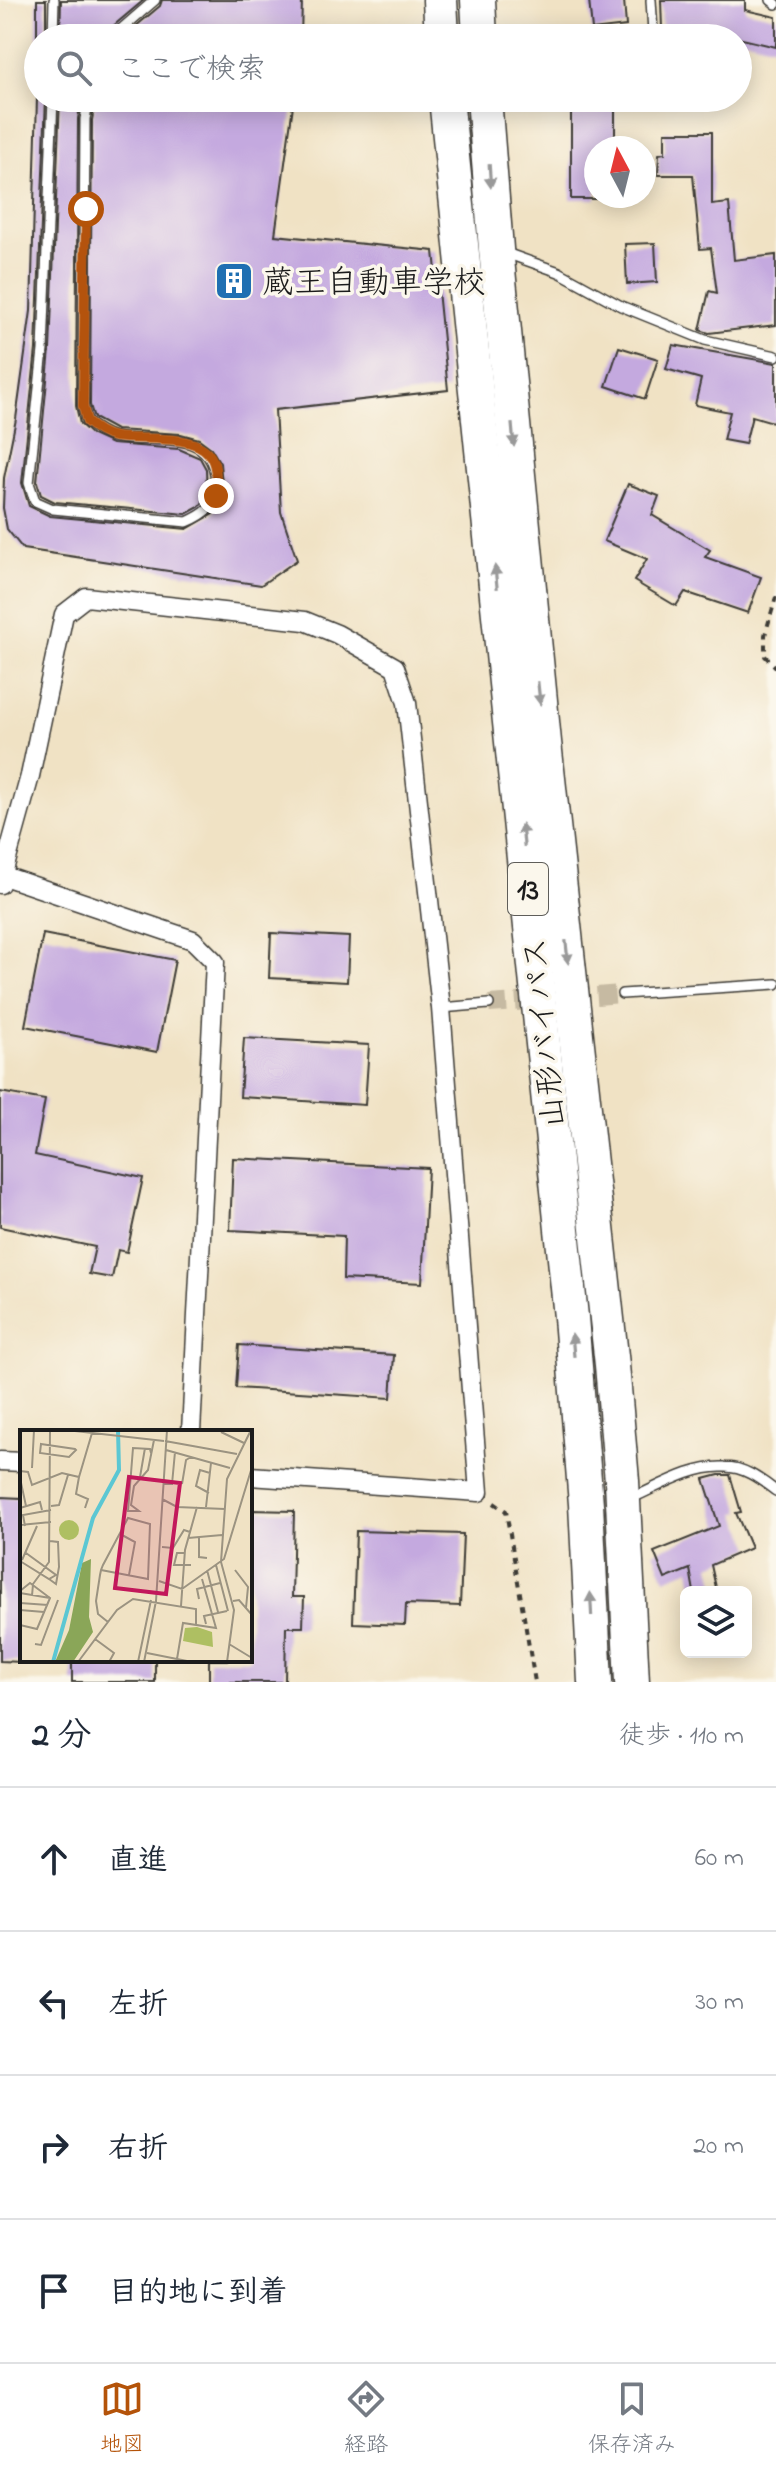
<!DOCTYPE html>
<html lang="ja">
<head>
<meta charset="utf-8">
<style>
	body { margin:0; font-family:"Indie Flower","Klee One",sans-serif; background:#f2f2f3; color:#1f2937 }
	.controls { position:absolute; right:24px; bottom:24px; display:grid; overflow:hidden; border-radius:12px; box-shadow:0 4px 20px #0003 }
	.controls button { width:72px; height:72px; display:grid; place-items:center; padding:0; border:0; border-bottom:2px solid #e0e1e3; background:#fff; color:#1f2937; font:40px sans-serif }
	.compass { position:absolute; left:584px; top:136px; width:72px; height:72px; border-radius:50%; background:#fff; box-shadow:0 4px 20px #0003; rotate:353deg }
	.stop { position:absolute; width:24px; height:24px; margin:-18px; border:6px solid #b45309; border-radius:50%; background:#fff }
	.stop.end { background:#b45309; border-color:#fff; box-shadow:0 2px 8px #0008 }
	.list { margin:0; padding:0; list-style:none }
	h2 { display:flex; justify-content:space-between; align-items:center; height:104px; margin:0; padding:0 32px; font-size:34px }
	h2 small { font-size:26px; font-weight:400; color:#747a83 }
	.list li { display:grid; grid-template-columns:52px 1fr auto; gap:24px; align-items:center; box-sizing:border-box; height:144px; padding:0 32px; border-top:2px solid #e0e1e3 }
	.list b { display:block; font-size:30px; white-space:nowrap }
	.list em { font-size:26px; font-style:normal; color:#747a83 }
	.icon { flex:none; width:44px; height:44px; fill:none; stroke:currentColor; stroke-width:2; stroke-linecap:round; stroke-linejoin:round }
	.map { position:relative; flex:none; width:776px; height:1682px; overflow:hidden }
	.search { position:absolute; background:#fff; box-shadow:0 4px 20px #0003; left:24px; right:24px; top:24px; height:88px; display:flex; align-items:center; gap:20px; box-sizing:border-box; padding:0 28px; border-radius:44px; color:#747a83; font-size:30px }
	.sheet { height:680px; background:#fff }
	nav { display:flex; justify-content:space-around; align-items:center; box-sizing:border-box; height:112px; border-top:2px solid #e0e1e3; background:#fff; font-size:22px; color:#747a83 }
	nav a { display:grid; justify-items:center; gap:4px }
	nav .on { color:#b45309 }
	.map>svg:first-child { display:block }
	.building { fill:#c4a9df }
	.lines { fill:none; stroke-linecap:round; stroke-linejoin:round }
	.street-tunnel { stroke:#c6baa2; stroke-width:18; stroke-dasharray:18 9; stroke-linecap:butt }
	.lane-casing { stroke:#3c3a35; stroke-width:12 }
	.street-casing { stroke:#3c3a35; stroke-width:21 }
	.highway-casing { stroke:#3c3a35; stroke-width:37 }
	.path { stroke:#3c3a35; stroke-width:4; stroke-dasharray:6 6; stroke-linecap:butt }
	.lane { stroke:#fff; stroke-width:9 }
	.street { stroke:#fff; stroke-width:18 }
	.highway { stroke:#fff; stroke-width:34 }
	.oneway { fill:#999 }
	.route { stroke:#b45309; stroke-width:10 }
	.labels { text-anchor:middle; stroke-width:7; stroke-linejoin:round; paint-order:stroke }
	.shield { fill:#fbf7ec; stroke:#5f5e5a; stroke-width:2 }
	.shield-label { font-size:30px; font-weight:bold; fill:#1c1c1c }
	.poi-label { font-size:32px; fill:#1c1c1c; stroke:#fbf7ec; text-anchor:start }
	.street-label { font-size:32px; fill:#1c1c1c; stroke:#fbf7ec }
	.inset-river { fill:none; stroke:#5bc7d3; stroke-width:4 }
	.inset-road { fill:none; stroke:#9b9381; stroke-width:2 }
	.view { fill:#c2185b; fill-opacity:0.15; stroke:#c2185b; stroke-width:4 }
	.inset-edge { fill:none; stroke:#1c1c1c; stroke-width:4 }
</style>
</head>
<body>
<div class="map">
<svg width="776" height="1682" viewBox="0 0 776 1682">
	<rect width="100%" height="100%" fill="#fbf7ec"/>
	<filter id="ink" filterUnits="userSpaceOnUse"><feTurbulence type="fractalNoise" baseFrequency=".0125" numOctaves="2"/><feDisplacementMap in="SourceGraphic" scale="16" xChannelSelector="R" yChannelSelector="G"/><feConvolveMatrix kernelMatrix="1 2 1 2 8 2 1 2 1" color-interpolation-filters="sRGB"/></filter>
	<filter id="wash" filterUnits="userSpaceOnUse"><feTurbulence type="fractalNoise" baseFrequency=".006" numOctaves="4" result="noise"/><feDisplacementMap in="SourceGraphic" scale="32" xChannelSelector="R" yChannelSelector="G"/><feGaussianBlur stdDeviation="1.8" result="paint"/><feColorMatrix in="noise" values="0 0 0 0 0 0 0 0 0 0 0 0 0 0 0 0 0 1.4 0 .05"/><feComposite in="paint" operator="in"/></filter>
	<g filter="url(#wash)">
		<rect width="100%" height="100%" fill="#f0e2c4"/>
		<g id="blocks">
			<!-- building -->
			<g class="building">
				<rect x="37" y="0" width="9" height="38"/>
				<polygon points="61,0 144,0 106,32 104,38 60,38"/>
				<polygon points="162,0 302,0 301,38 122,38 160,6"/>
				<polygon points="589,0 624,0 626,26 592,30"/>
				<polygon points="661,0 745,0 745,10 776,17 776,47 738,38 705,38 705,28 662,29"/>
				<polygon points="37,98 46,98 36,349 22,483 29,506 50,516 187,529 213,514 223,494 220,463 211,448 199,439 181,434 116,430 94,418 90,405 92,120 96,98 294,98 275,235 434,251 448,390 275,410 281,512 297,560 261,585 23,549 7,529 3,508 4,478 16,419 31,311"/>
				<polygon points="60,98 81,98 78,119 76,406 80,424 92,435 112,444 179,449 200,458 206,469 207,497 199,507 186,514 55,502 41,495 37,482 50,350"/>
				<polygon points="615,107 615,148 596,148 596,199 571,199 571,108"/>
				<polygon points="665,132 712,132 712,205 729,203 734,260 776,255 776,325 709,333 700,330 709,291 717,293 711,248 700,249 693,175 658,175 659,154 665,153"/>
				<polygon points="655,243 657,282 627,284 625,244"/>
				<polygon points="673,345 776,363 776,423 752,416 745,444 723,440 730,412 695,405 701,379 666,369"/>
				<polygon points="619,347 658,359 645,399 606,386"/>
				<polygon points="628,484 659,496 652,515 710,550 705,557 761,577 748,613 685,592 676,606 634,581 647,559 604,541"/>
				<polygon points="271,933 349,937 347,982 269,978"/>
				<polygon points="43,934 175,960 157,1052 25,1026"/>
				<polygon points="244,1038 369,1045 365,1105 240,1097"/>
				<polygon points="0,1092 45,1100 35,1155 143,1178 127,1252 118,1250 112,1278 89,1274 95,1247 0,1227"/>
				<polygon points="233,1158 428,1168 422,1283 343,1279 344,1236 230,1230"/>
				<polygon points="239,1345 394,1355 391,1398 236,1388"/>
				<polygon points="719,1475 730,1475 741,1512 736,1513 751,1548 711,1565 717,1592 694,1592 690,1569 665,1579 654,1552 719,1526 704,1479"/>
				<polygon points="0,1497 22,1498 22,1662 0,1661"/>
				<polygon points="250,1510 294,1511 292,1597 304,1597 303,1627 286,1627 285,1682 209,1682 209,1660 250,1660"/>
				<polygon points="356,1531 463,1534 460,1606 406,1604 405,1625 353,1623"/>
				<rect x="72" y="1660" width="83" height="22"/>
			</g>
		</g>
	</g>
	<g filter="url(#ink)">
		<use href="#blocks" fill-opacity="0" stroke="#3c3a35" stroke-width="2"/>
		<g class="lines">
			<!-- street-tunnel -->
			<polyline class="street-tunnel" points="489,1004 622,994"/>
			<!-- lane casing -->
			<g class="lane-casing">
				<g id="lane">
					<polyline points="771,0 776,4"/>
					<polyline points="53,38 54,0"/>
					<polyline points="111,38 155,0"/>
					<polyline points="647,38 653,32 651,0"/>
					<path d="M53 98 43 350 29 483 35 501 53 509 187 522C205 514 216 507 216 486 216 424 156 445 114 437 103 434 95 428 87 422L83 406 85 119 89 98"/>
					<polyline points="503,252 559,272 621,306 705,340 776,356"/>
					<polyline points="622,994 776,984"/>
					<polyline points="441,1008 489,1004"/>
					<path d="M630 1499C658 1487 693 1465 725 1467 745 1467 761 1480 776 1491"/>
				</g>
			</g>
			<!-- street casing -->
			<g class="street-casing">
				<g id="street">
					<polyline points="4,876 193,940 215,962 191,1432"/>
					<polyline points="0,884 30,776 64,614 86,597 305,621 337,634 395,667 407,703 441,1008 479,1492 250,1476"/>
					<polyline points="0,1461 22,1462"/>
				</g>
			</g>
			<!-- highway casing -->
			<g class="highway-casing">
				<g id="highway">
					<polyline points="440,0 442,38"/>
					<polyline points="478,0 480,38"/>
					<polyline points="446,98 571,1317 586,1504 595,1682"/>
					<polyline points="484,98 496,249 544,742 612,1365 622,1481 632,1682"/>
				</g>
			</g>
			<!-- path -->
			<g class="path">
				<polyline points="776,597 765,635 765,656 776,667"/>
				<polyline points="494,1503 506,1511 535,1682"/>
			</g>
			<!-- lane -->
			<use href="#lane" class="lane"/>
			<!-- street -->
			<use href="#street" class="street"/>
			<!-- highway -->
			<use href="#highway" class="highway"/>
		</g>
		<!-- one-way arrows -->
		<defs><path id="oneway-solid" d="M-6-.8H1V-3.2L6.5 0L1 3.2V.8H-6Z" transform="scale(2)"/></defs>
		<g class="oneway">
			<use href="#oneway-solid" transform="translate(490 176) rotate(86)"/>
			<use href="#oneway-solid" transform="translate(513 435) rotate(85)"/>
			<use href="#oneway-solid" transform="translate(496 577) rotate(-96)"/>
			<use href="#oneway-solid" transform="translate(539 693) rotate(84)"/>
			<use href="#oneway-solid" transform="translate(523 835) rotate(-96)"/>
			<use href="#oneway-solid" transform="translate(567 952) rotate(84)"/>
			<use href="#oneway-solid" transform="translate(573 1345) rotate(-95)"/>
			<use href="#oneway-solid" transform="translate(591 1604) rotate(-93)"/>
		</g>
	</g>
	<g class="lines" filter="url(#ink)">
		<!-- route -->
		<path class="route" d="M86 209 83 406 87 422C96 429 104 435 115 437 139 441 191 433 208 453 218 464 216 482 216 496"/>
	</g>
	<!-- icons -->
	<defs>
		<g id="building-square" transform="scale(2)"><rect x="-9" y="-9" width="18" height="18" rx="4" fill="#1f6fb2" stroke="#fbf7ec"/><path d="M-4-6H4V6H1V3H-1V6H-4ZM-2.5-4.3h1.7v1.8h-1.7ZM.8-4.3h1.7v1.8H.8ZM-2.5-1h1.7V.8h-1.7ZM.8-1h1.7V.8H.8Z" fill="#fff"/></g>
	</defs>
	<g fill-rule="evenodd">
		<use href="#building-square" x="234" y="281"/>
	</g>
	<g class="labels">
		<!-- shield labels -->
		<rect class="shield" x="508" y="863" width="40" height="52" rx="6"/>
		<g class="shield-label">
			<text x="528" y="899">13</text>
		</g>
		<!-- poi labels -->
		<g class="poi-label">
			<text x="262" y="292">蔵王自動車学校</text>
		</g>
		<!-- street labels -->
		<g class="street-label">
			<text transform="translate(543 1033) rotate(-96)" y="11">山形バイパス</text>
		</g>
	</g>
	<!-- overview -->
	<g transform="translate(20 1430)">
		<rect width="232" height="232" fill="#f0e2c4"/>
		<path d="M39 100a10 10 0 1 1 20 0a10 10 0 1 1-20 0ZM177 197 192 202 193 217 163 211 165 198Z" fill="#aebf62"/>
		<path d="M71 129 69 187 73 202 53 232H35L49 200 62 133Z" fill="#8aa658"/>
		<path class="inset-river" d="M33 232 73 88 99 40 98 0"/>
		<path class="inset-road" d="M46 0 144 11M201 2 224 13M145 11 217 24M21 14 55 19 56 20 49 27 20 23ZM146 20 210 38M131 23 130 19 113 18 108 81H119L111 75 114 56 128 40 134 10M12 38 14 0M0 41 8 42 12 55 42 43 59 47 72 3M59 47 56 64 68 69 65 78M120 47 125 18M0 48 6 76M143 54H152L155 22M162 54 166 30 171 27M189 63 176 56 180 40 190 43M142 69 157 77 205 79M31 76 39 75 48 45M186 77 191 33M0 78 20 72 22 80M0 95 31 92M5 96 3 85 31 80M102 105 115 112 109 145M168 108 202 105M179 108V127L187 128M142 117 153 118 164 100 170 102M164 123H157L154 135H171M2 130 17 96M0 131 29 149 36 145 6 123M196 135 208 181M81 140 128 149 130 94 108 88 83 135 81 140 80 145 76 171 78 184 88 192M187 140 198 182M215 140 228 157 226 178M29 149 36 154 39 137 38 112 30 111M139 151 162 159 204 129 232 37M0 161 10 153 30 168 17 199 0 195M0 163 30 168M12 166 13 154 29 132 30 0M179 169 177 159 200 153M213 171 219 170 232 185M0 173 28 175M161 176 165 120 177 77M0 180 24 182M186 194 184 186 207 181M75 209 94 223 89 232M15 214 21 215 38 170M209 214 232 228M127 223 172 232M157 229 163 193 196 198 182 149M58 232 97 180 113 169 176 179V194M118 232 131 170M124 232 136 171 147 0M207 232 214 180 201 132 207 49 231 0"/>
		<path class="view" d="M109 47 160 53 146 164 95 158Z"/>
		<rect width="232" height="232" class="inset-edge"/>
	</g>
</svg>
<div class="controls">
<button><svg class="icon" aria-label="layers" viewBox="0 0 24 24"><path d="M12 4l9 5-9 5-9-5zM3 14l9 5 9-5"/></svg></button>
</div>
<svg class="compass" viewBox="-18 -18 36 36"><path d="M0-13l5 13h-10z" fill="#e53935"/><path d="M0 13l5-13h-10z" fill="#747a83"/></svg>
<div class="stop" style="left:86px;top:209px"></div>
<div class="stop end" style="left:216px;top:496px"></div>
<div class="search"><svg class="icon" aria-label="search" viewBox="0 0 24 24"><circle cx="10" cy="10" r="6"/><path d="M15 15l6 6"/></svg>ここで検索</div>
</div>
<section class="sheet">
<h2>2 分<small>徒歩 · 110 m</small></h2>
<ul class="list">
<li><svg class="icon" aria-label="ahead" viewBox="0 0 24 24"><path d="M12 20V5M6 11l6-6 6 6"/></svg><div><b>直進</b></div><em>60 m</em></li>
<li><svg class="icon" aria-label="left" viewBox="0 0 24 24"><path d="M17 20v-9H6M10 6l-5 5 5 5"/></svg><div><b>左折</b></div><em>30 m</em></li>
<li><svg class="icon" aria-label="right" viewBox="0 0 24 24"><path d="M7 20v-9h11M14 6l5 5-5 5"/></svg><div><b>右折</b></div><em>20 m</em></li>
<li><svg class="icon" aria-label="arrive" viewBox="0 0 24 24"><path d="M6 21V4h12l-3 4 3 4H6"/></svg><div><b>目的地に到着</b></div></li>
</ul>
</section>
<nav>
<a class="on"><svg class="icon" aria-label="map" viewBox="0 0 24 24"><path d="M3 6l6-2 6 2 6-2v14l-6 2-6-2-6 2zM9 4v14M15 6v14"/></svg>地図</a>
<a><svg class="icon" aria-label="directions" viewBox="0 0 24 24"><path d="M12 3l9 9-9 9-9-9zM9 14v-3h6M13 9l2 2-2 2"/></svg>経路</a>
<a><svg class="icon" aria-label="saved" viewBox="0 0 24 24"><path d="M7 4h10v16l-5-4-5 4z"/></svg>保存済み</a>
</nav>
</body>
</html>
